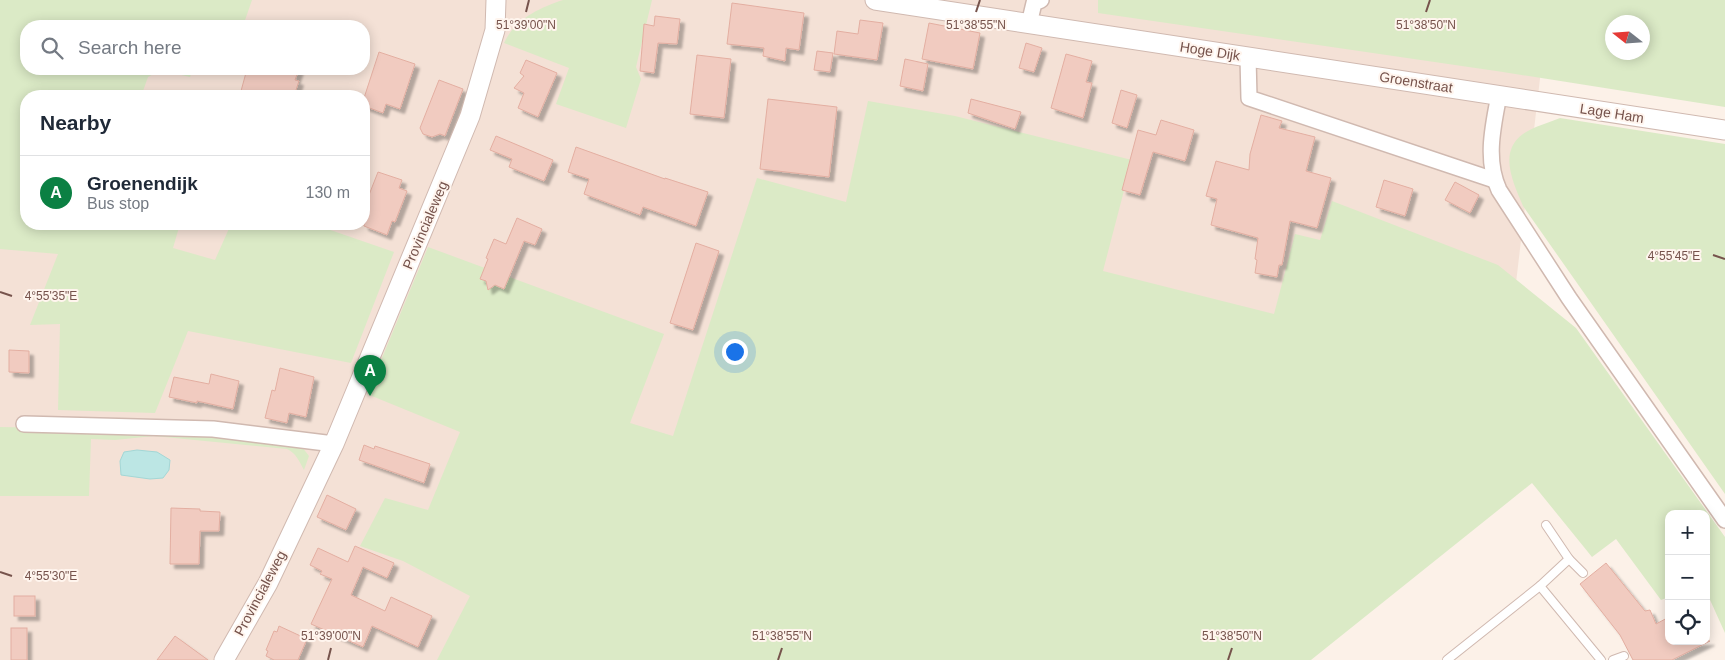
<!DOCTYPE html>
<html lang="en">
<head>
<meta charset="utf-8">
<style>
	body { margin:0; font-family:Arial,sans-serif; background:#f2f2f3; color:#1f2937 }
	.controls { position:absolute; right:15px; bottom:15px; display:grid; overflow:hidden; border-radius:10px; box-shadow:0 2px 12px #0003 }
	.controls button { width:45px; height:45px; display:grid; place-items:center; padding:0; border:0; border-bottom:1px solid #e0e1e3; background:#fff; color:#1f2937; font:25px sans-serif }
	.compass { position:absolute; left:1605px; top:15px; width:45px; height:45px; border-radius:50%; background:#fff; box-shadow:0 2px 12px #0003; rotate:287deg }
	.you { position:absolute; left:734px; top:351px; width:18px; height:18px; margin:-12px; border:4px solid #fff; border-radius:50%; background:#1a73e8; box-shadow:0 0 0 8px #1a73e833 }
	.badge { display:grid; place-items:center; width:32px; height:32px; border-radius:50%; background:#0b8043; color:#fff; font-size:16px; font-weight:700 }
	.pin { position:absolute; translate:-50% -41px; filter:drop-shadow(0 1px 2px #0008) }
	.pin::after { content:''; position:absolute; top:26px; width:18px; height:15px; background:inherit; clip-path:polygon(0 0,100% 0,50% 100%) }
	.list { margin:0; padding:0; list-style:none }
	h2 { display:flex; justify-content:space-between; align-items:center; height:65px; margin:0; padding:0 20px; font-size:21px }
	h2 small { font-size:16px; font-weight:400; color:#747a83 }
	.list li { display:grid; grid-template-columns:32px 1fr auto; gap:15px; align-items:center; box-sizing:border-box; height:75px; padding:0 20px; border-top:1px solid #e0e1e3 }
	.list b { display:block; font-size:19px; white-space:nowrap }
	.list p { margin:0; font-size:16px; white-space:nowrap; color:#747a83 }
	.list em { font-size:16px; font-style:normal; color:#747a83 }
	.icon { flex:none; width:28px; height:28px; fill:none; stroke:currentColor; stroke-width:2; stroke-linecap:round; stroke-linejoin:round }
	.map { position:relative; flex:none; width:1725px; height:660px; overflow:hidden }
	.search { position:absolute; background:#fff; box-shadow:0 2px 12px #0003; left:20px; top:20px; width:350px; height:55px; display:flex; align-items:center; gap:12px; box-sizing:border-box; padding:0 18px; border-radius:20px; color:#747a83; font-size:19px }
	.panel { position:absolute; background:#fff; box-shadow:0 2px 12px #0003; left:20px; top:90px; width:350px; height:140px; border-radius:20px }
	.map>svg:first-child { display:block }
	.residential { fill:#f4e1d6 }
	.green { fill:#dbeac6; fill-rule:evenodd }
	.water { fill:#bce6e4; stroke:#a3d7d6 }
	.building { fill:#f1cbc0; stroke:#e3aea1; filter:url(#shadow) }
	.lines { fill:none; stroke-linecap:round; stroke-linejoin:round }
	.service-casing { stroke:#d0b9b0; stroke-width:10 }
	.minor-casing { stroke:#d0b9b0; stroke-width:18 }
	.tertiary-casing { stroke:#d0b9b0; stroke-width:21 }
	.service { stroke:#fff; stroke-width:8 }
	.minor { stroke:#fff; stroke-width:15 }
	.tertiary { stroke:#fff; stroke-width:19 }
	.ticks { fill:none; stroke:#76534c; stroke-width:2 }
	.labels { text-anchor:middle; stroke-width:4; stroke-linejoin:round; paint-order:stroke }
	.street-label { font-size:14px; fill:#76534c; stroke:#fff5ee }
	.ticks-label { font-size:12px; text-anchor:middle; fill:#76534c; stroke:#fff5ee; stroke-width:4; stroke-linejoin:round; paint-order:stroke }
</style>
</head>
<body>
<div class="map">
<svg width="1725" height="660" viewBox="0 0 1725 660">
	<defs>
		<filter id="shadow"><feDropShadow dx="4.5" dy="4.5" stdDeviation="1" flood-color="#0004"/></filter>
	</defs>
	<rect width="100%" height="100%" fill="#fcf1e8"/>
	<!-- residential -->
	<polygon class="residential" points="88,0 1454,0 1545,36 1516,283 1295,356 685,451 476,596 447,660 0,660 0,193 26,224 364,224 364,96 108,96 118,69 364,69 364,26 135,26"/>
	<!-- green -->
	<g class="green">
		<polygon points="0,0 252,0 243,26 26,26 26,69 193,69 190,77 161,70 148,77 143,91 147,96 26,96 26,224 180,224 173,248 215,260 231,224 313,224 394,252 351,363 188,331 155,413 58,410 60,324 30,325 58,254 0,249"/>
		<path d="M563 0H652L636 67 641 79 626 128 556 104 569 68 504 43C515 19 539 8 563 0Z"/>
		<path d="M1098 0H1725V107L1503 72 1098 13ZM1612 22H1642V52H1612Z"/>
		<polygon points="868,101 955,116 1132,160 1103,271 1274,314 1295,234 1320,240 1332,201 1498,265 1576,328 1725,537 1725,633 1706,591 1706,514 1669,514 1669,597 1661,600 1616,539 1592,557 1532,483 1311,660 437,660 470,596 403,561 360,546 385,498 428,510 460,432 367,394 428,247 664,334 630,423 673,436 757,178 846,202"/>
		<path d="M1560 118 1725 144V494L1523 206C1513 182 1498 152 1523 134 1533 127 1548 123 1560 118Z"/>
		<path d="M0 427 115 429 299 443 309 456 304 470C299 461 296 453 287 449L154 436 115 440 91 439 89 496H0Z"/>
	</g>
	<!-- water -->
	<polygon class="water" points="137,450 157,452 170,460 169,470 163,478 150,479 121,475 120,461 124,452"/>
	<!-- building -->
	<g class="building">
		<polygon points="732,3 804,13 799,50 786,48 785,61 763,56 764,48 727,44"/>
		<polygon points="655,16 680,19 677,44 658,43 654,73 640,71 644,24 654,26"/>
		<polygon points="860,20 883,23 877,60 834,54 837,31 858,34"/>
		<polygon points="929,23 980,33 973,69 922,59"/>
		<polygon points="1026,43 1042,48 1034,72 1019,68"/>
		<polygon points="817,51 833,53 830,72 814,70"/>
		<polygon points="379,52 415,64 400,109 386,104 383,113 364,106 364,98"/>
		<polygon points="1066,54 1092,61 1086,82 1092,83 1083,118 1051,108"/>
		<polygon points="697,55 731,59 724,118 690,114"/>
		<polygon points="905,59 928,64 923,91 900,86"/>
		<polygon points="526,60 557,73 538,117 518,108 524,93 514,88 524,76 520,73"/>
		<polygon points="247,69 299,69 295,80 299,81 294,96 281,96 267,91 266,96 263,96 241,91"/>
		<polygon points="439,80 463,89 445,136 440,134 432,137 423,134 420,128"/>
		<polygon points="1121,90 1137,95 1127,128 1112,123"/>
		<polygon points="768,99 837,107 829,177 760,169"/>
		<polygon points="971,99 1021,112 1015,129 968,113"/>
		<polygon points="1261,115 1282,121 1279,128 1315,137 1306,171 1331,178 1317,228 1290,221 1282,265 1279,265 1277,277 1255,273 1257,260 1255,259 1258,238 1211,225 1217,199 1206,196 1216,161 1249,170 1250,154"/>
		<polygon points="1161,120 1194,130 1185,161 1153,152 1140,195 1122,190 1138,130 1156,135"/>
		<polygon points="496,136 553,160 544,181 509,167 512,159 490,150"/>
		<polygon points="576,147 665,179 665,178 708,192 696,226 643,207 640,215 584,194 589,179 568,172"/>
		<polygon points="378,172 402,180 399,188 407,191 395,222 392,221 387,235 364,226 364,198 367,200"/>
		<polygon points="1384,180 1413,189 1405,216 1376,207"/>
		<polygon points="1455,182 1479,195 1470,213 1445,200"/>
		<polygon points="517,218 542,229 535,245 524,241 504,289 495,285 488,290 486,281 480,279 488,259 486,258 494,239 506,244"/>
		<polygon points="696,243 719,251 693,330 670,323"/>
		<polygon points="9,350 29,351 29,373 9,372"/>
		<polygon points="280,368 314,377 306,417 289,413 287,423 265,418 272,390 275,391"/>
		<polygon points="211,374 239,381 233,409 197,401 197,403 169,397 174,377 209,384"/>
		<polygon points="364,445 374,449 375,446 430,464 424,483 359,460"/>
		<polygon points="327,495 356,509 346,530 317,517"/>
		<polygon points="171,508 200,509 200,511 220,512 219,531 200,531 199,564 170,564"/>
		<polygon points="355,546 394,563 387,578 363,567 351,595 385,611 391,597 432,616 418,647 372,626 363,647 311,624 332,579 320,574 322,571 310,565 318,548 348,562"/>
		<polygon points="1606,563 1645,611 1650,610 1656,624 1669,617 1669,641 1710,641 1672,660 1633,660 1620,635 1580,584"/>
		<rect x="14" y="596" width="21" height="20"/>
		<polygon points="279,626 307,639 298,660 274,660 266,656 268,651 266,650 274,631 277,632"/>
		<rect x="11" y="628" width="16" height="32"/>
		<polygon points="175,636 208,660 157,660"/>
	</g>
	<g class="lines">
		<!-- service casing -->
		<g class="service-casing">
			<g id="service">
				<polyline points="1546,525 1569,559 1583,573"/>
				<polyline points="1569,559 1540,586 1601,660"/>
				<polyline points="1447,660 1540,586"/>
				<polyline points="1613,660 1624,656"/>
			</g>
		</g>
		<!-- minor casing -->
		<g class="minor-casing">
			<g id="minor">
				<polyline points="1029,24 1034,3 1041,0"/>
				<polyline points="1248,57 1249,98 1494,180"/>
				<path d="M1499 95C1493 126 1485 160 1499 190L1569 298 1725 520"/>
				<polyline points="24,424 213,429 334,444"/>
			</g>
		</g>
		<!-- tertiary casing -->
		<g class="tertiary-casing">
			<g id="tertiary">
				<polyline points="875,0 1725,130"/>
				<polyline points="224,660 268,583 334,444 470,116 495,30 496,0"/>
			</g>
		</g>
		<!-- service -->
		<use href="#service" class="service"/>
		<!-- minor -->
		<use href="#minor" class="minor"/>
		<!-- tertiary -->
		<use href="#tertiary" class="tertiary"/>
	</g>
	<!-- ticks -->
	<path class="ticks" d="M526 12 529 0M976 12 980 0M1426 12 1430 0M1713 255 1725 259M0 292 12 296M0 572 12 576M328 660 331 648M778 660 782 648M1228 660 1232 648"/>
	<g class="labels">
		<!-- street labels -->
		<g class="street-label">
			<text transform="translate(1210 51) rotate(9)" y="5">Hoge Dijk</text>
			<text transform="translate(1416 82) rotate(9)" y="5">Groenstraat</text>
			<text transform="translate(1612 113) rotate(9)" y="5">Lage Ham</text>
			<text transform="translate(425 225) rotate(-67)" y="5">Provincialeweg</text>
			<text transform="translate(260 593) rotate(-62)" y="5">Provincialeweg</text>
		</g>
	</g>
	<g class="ticks-label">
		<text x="526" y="29">51°39'00"N</text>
		<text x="976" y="29">51°38'55"N</text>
		<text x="1426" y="29">51°38'50"N</text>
		<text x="1674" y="260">4°55'45"E</text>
		<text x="51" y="300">4°55'35"E</text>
		<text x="51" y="580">4°55'30"E</text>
		<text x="331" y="640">51°39'00"N</text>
		<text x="782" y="640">51°38'55"N</text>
		<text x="1232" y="640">51°38'50"N</text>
	</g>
</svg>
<div class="controls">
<button>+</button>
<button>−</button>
<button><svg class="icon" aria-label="locate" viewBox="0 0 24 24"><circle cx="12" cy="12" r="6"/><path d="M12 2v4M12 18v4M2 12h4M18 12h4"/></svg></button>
</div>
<svg class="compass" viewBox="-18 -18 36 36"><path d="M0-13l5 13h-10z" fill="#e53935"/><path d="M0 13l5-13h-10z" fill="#747a83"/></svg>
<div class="you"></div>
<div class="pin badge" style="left:370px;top:396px">A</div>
<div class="search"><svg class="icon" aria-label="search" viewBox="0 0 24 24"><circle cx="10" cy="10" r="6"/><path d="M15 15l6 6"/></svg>Search here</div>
<section class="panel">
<h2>Nearby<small></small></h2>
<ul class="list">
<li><span class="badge">A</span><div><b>Groenendijk</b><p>Bus stop</p></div><em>130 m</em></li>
</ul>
</section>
</div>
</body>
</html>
